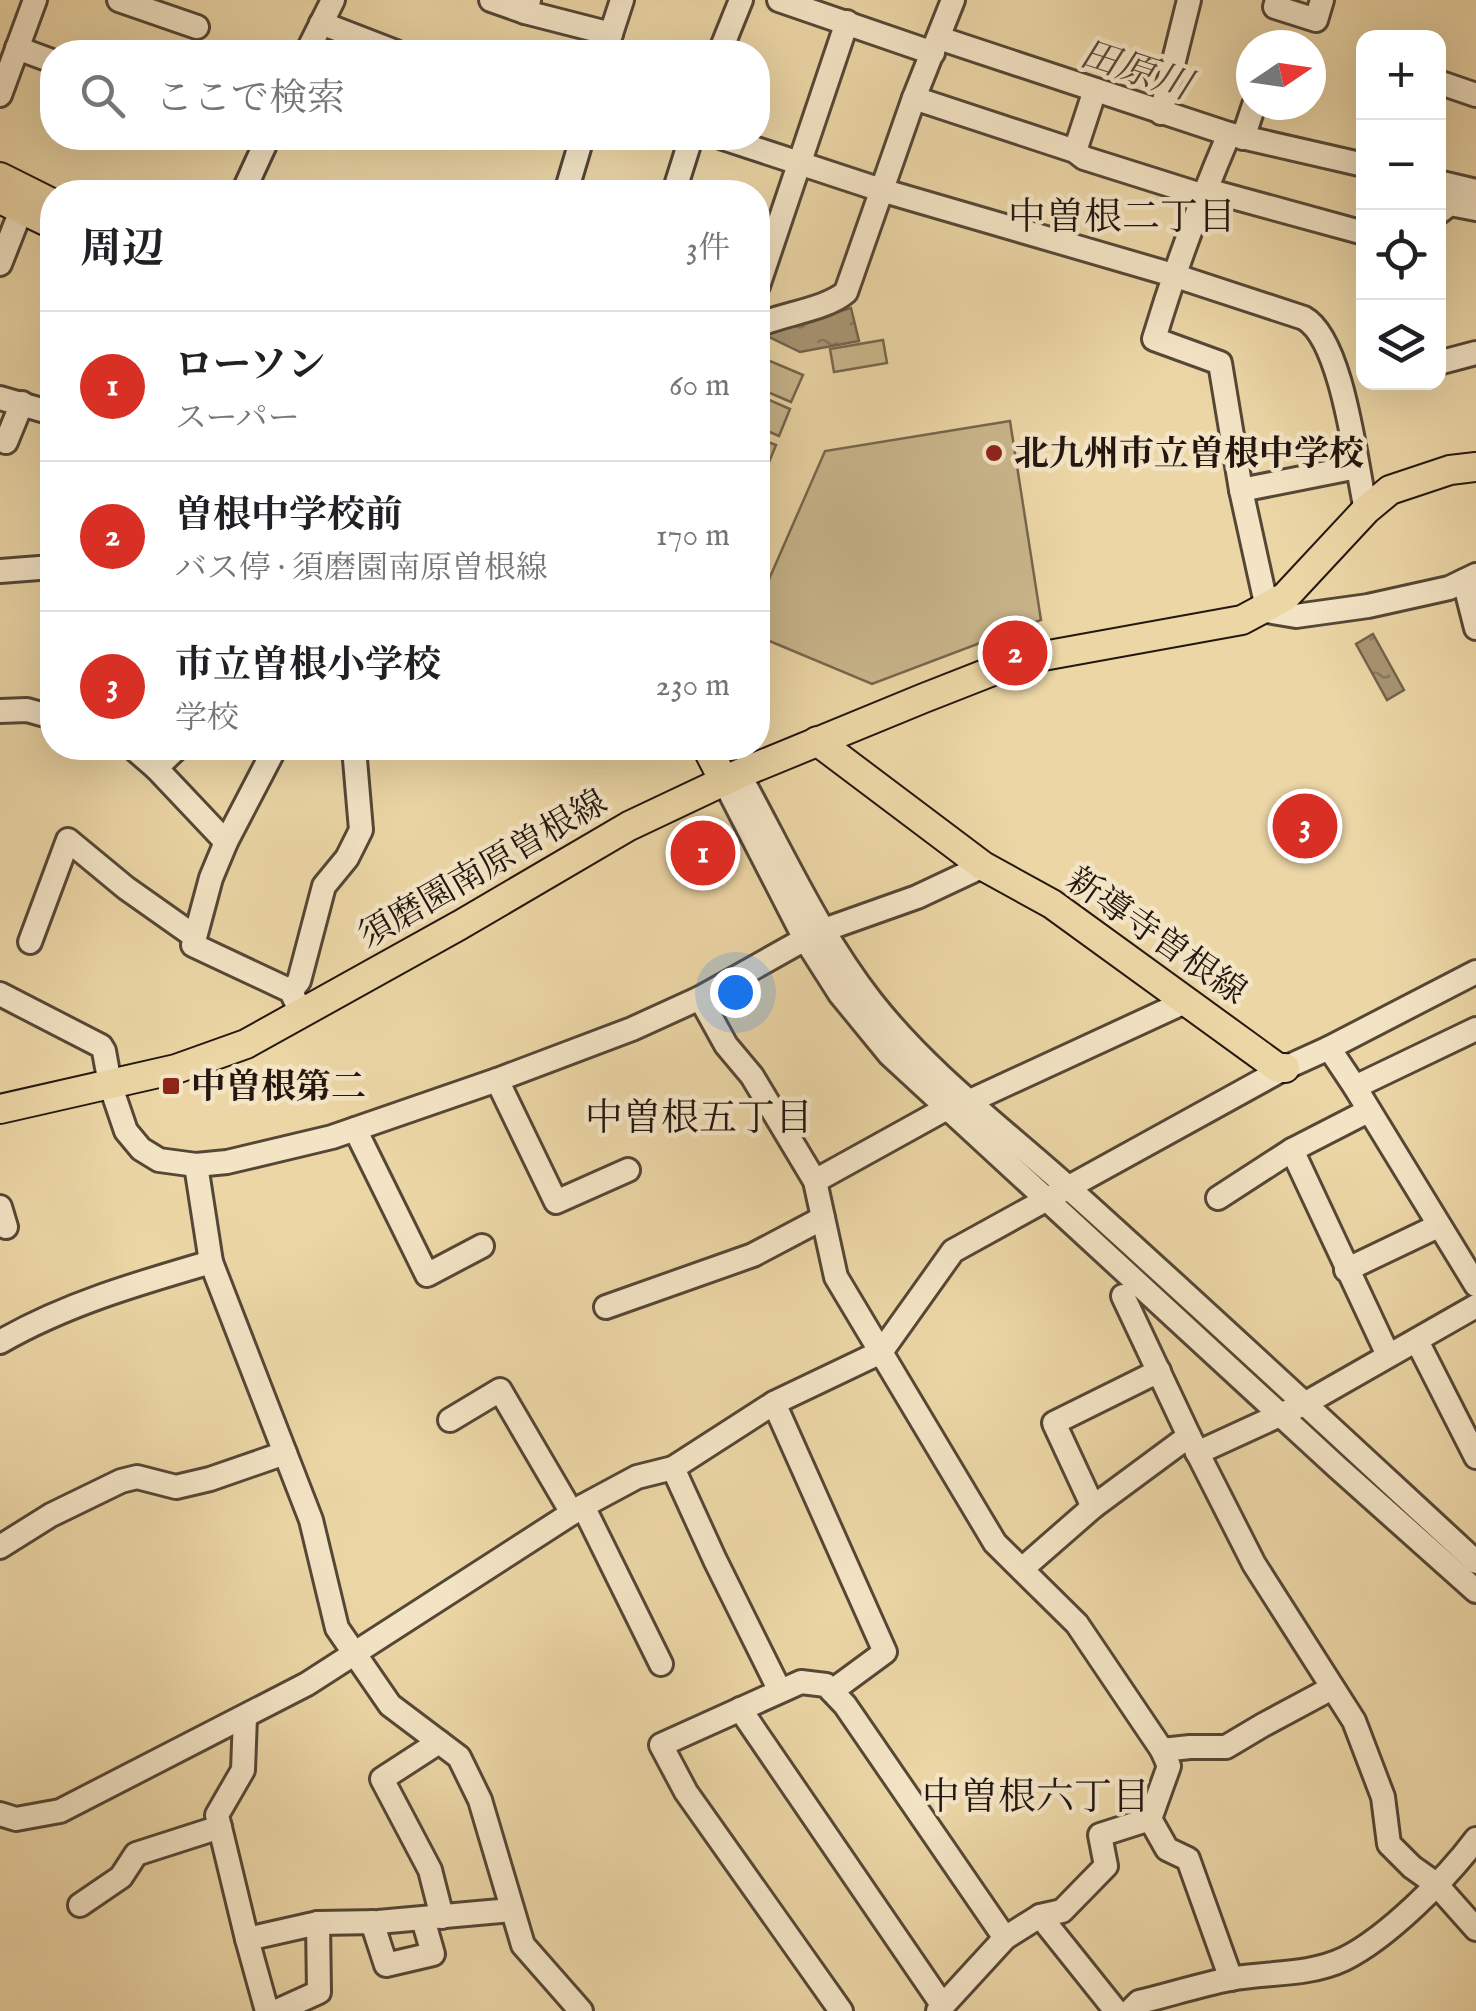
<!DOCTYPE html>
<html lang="ja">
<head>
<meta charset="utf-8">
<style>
	body { margin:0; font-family:"IM FELL English","Noto Serif JP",serif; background:#f6f6f6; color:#202124 }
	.controls { position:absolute; right:30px; top:30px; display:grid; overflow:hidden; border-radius:20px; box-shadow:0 10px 40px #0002 }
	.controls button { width:90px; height:90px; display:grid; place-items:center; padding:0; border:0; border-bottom:2px solid #e0e0e0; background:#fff; color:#202124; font:50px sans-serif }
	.compass { position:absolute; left:1236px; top:30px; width:90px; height:90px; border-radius:50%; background:#fff; box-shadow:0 10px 40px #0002; rotate:77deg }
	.you { position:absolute; left:735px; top:992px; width:35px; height:35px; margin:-25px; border:8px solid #fff; border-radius:50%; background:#1a73e8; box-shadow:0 0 0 15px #1a73e833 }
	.badge { display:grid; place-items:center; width:65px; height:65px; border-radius:50%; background:#d93025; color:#fff; font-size:32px; font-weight:700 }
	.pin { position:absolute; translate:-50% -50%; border:5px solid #fff; box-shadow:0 2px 10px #0006 }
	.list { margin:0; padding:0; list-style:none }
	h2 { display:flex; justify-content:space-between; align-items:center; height:130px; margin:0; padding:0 40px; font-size:42px }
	h2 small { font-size:32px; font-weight:400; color:#757577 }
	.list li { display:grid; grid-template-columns:65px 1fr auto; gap:30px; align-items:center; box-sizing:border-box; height:150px; padding:0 40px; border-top:2px solid #e0e0e0 }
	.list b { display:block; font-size:38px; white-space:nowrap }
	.list p { margin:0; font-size:32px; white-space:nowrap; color:#757577 }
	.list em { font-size:32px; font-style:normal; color:#757577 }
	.icon { flex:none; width:55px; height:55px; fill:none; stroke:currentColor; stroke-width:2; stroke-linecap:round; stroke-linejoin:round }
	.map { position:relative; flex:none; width:1476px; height:2011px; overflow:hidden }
	.search { position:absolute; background:#fff; box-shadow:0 10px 40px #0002; left:40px; top:40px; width:730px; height:110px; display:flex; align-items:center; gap:25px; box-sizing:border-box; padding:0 35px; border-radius:40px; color:#757577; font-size:38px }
	.panel { position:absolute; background:#fff; box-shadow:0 10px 40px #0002; left:40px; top:180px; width:730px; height:580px; border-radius:40px }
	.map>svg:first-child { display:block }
	.garden { fill:#cab68c; stroke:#76664e; stroke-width:2.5 }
	.water { fill:url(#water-ripples); stroke:#73634b; stroke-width:2.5 }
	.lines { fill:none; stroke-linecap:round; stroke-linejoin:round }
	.minor-casing { stroke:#554736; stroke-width:28 }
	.major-casing { stroke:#231710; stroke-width:32 }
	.minor { stroke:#f3e4c5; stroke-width:22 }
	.major { stroke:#ecd6a6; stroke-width:28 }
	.poi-dot { fill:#8f2418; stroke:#f3e4c5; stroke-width:4 }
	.labels { text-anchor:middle; stroke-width:9; stroke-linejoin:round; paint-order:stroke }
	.poi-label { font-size:35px; font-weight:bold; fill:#231710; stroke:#f3e4c5; text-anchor:start }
	.street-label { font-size:35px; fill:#231710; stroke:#f3e4c5 }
	.water-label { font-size:38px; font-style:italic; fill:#584938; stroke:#f3e4c5 }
	.neighbourhood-label { font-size:38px; fill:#231710; stroke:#f3e4c5 }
</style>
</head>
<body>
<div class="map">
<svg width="1476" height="2011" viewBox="0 0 1476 2011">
	<defs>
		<pattern id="water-ripples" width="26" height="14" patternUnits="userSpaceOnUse" patternTransform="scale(2.5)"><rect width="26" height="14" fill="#a89573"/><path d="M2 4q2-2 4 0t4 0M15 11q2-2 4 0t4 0" fill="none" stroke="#88795d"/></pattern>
	</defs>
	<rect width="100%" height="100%" fill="#ecd6a6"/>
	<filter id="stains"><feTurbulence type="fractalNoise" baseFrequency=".002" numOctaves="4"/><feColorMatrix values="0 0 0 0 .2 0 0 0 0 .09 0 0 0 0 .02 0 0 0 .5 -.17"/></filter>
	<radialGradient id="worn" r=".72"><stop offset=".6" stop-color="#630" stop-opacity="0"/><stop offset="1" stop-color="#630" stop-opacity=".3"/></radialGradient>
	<!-- garden -->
	<g class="garden">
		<polygon points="883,340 887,363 834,372 830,349"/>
		<polygon points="758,356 803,375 791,402 758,388"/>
		<polygon points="758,395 790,409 779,436 758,427"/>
		<polygon points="1010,421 1041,620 872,684 767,640 759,617 763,593 825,451"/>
		<polygon points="758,438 776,445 765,472 758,469"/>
	</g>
	<!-- water -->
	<g class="water">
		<polygon points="851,308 859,341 800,352 763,334"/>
		<polygon points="1373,634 1404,690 1387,700 1356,644"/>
	</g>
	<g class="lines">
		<!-- minor casing -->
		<g class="minor-casing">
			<g id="minor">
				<polyline points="119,0 197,27"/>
				<polyline points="491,0 525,12"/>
				<polyline points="529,0 525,12 611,34"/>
				<polyline points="779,0 933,53"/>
				<polyline points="1277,0 1275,7 1316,20 1322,0"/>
				<polyline points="321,23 396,52"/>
				<polyline points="939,38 1229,134 1364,165"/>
				<polyline points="17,48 52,61"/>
				<polyline points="307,52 333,0"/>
				<polyline points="605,52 622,0"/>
				<polyline points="720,52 741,0"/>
				<polyline points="1438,82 1476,95"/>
				<polyline points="0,95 35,0"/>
				<polyline points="914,98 1075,151 1084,158 1195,193 1218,193 1364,233"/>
				<polyline points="1161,113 1189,0"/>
				<path d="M1229 134C1200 202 1175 269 1154 339L1220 363 1241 490 1265 599 1261 610 1296 616 1368 606 1449 588 1476 575"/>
				<path d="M723 138 881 190 1173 275 1304 318C1343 340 1356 466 1366 510"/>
				<polyline points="1243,138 1254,105"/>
				<polyline points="1075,151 1095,90"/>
				<polyline points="1438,182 1476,191"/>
				<polyline points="243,192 268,138"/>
				<polyline points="566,192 582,138"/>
				<polyline points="674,192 691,138"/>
				<polyline points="1438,213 1450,204 1476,209"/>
				<polyline points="0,264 22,208"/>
				<polyline points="758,286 847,22"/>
				<path d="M758 325C783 314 827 309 846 292L914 98 953 0"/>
				<polyline points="1438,363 1476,353"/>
				<polyline points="0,398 52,413"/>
				<polyline points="6,442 22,403"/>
				<polyline points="1241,490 1357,467"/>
				<polyline points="0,571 52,567"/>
				<polyline points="1464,581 1476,628"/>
				<polyline points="0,711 27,710 52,717"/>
				<polyline points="133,748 156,768"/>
				<polyline points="177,748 156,768 226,842"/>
				<polyline points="275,748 226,842 211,878 193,945 291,991 301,1013"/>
				<path d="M739 774C781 850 818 933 872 1002 932 1078 1010 1134 1081 1199 1214 1319 1345 1441 1476 1562"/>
				<polyline points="724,781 805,939 840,994 890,1055 1337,1467 1476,1591"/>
				<polyline points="824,930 917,897 983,866"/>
				<polyline points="30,942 68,840 126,888 194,936"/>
				<polyline points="291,991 299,981 324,886 347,858 361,830 354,748"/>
				<polyline points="0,994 101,1046 104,1051 110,1084 126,1131 141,1149 159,1160 196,1165 227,1162 332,1137 497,1080 632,1029 700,998 805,939"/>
				<polyline points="700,998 726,1045 752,1076 815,1181 836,1277 995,1543 1077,1624 1162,1750 1190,1747 1226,1747 1263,1725 1332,1688"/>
				<polyline points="1329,1048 1355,1087 1476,1029"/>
				<polyline points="497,1080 556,1202 628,1170"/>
				<polyline points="1355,1087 1476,1285"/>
				<polyline points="968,1102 1187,1001"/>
				<polyline points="1368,1111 1292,1150 1388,1355"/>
				<polyline points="355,1129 427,1275 482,1246"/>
				<polyline points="196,1165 211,1262 311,1520 337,1628 390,1705 459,1757 480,1800 523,1945 581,2011"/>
				<polyline points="815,1181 947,1108"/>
				<polyline points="1218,1198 1292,1150"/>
				<polyline points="0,1207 6,1227"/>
				<polyline points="1346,1270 1438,1226"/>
				<polyline points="1123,1296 1189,1436 1254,1564 1354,1721 1383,1797 1389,1844 1412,1867 1436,1884 1476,1929"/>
				<polyline points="606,1307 753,1255 823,1218"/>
				<polyline points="1417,1341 1476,1457"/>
				<path d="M0 1342C66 1304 139 1283 211 1262"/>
				<polyline points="1159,1371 1054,1423 1093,1507 1189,1436"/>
				<polyline points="774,1403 885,1652 832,1691"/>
				<polyline points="450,1420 500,1390 572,1513"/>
				<polyline points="1197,1453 1306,1403 1476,1306"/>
				<polyline points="673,1468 715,1560 780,1691"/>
				<polyline points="583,1506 661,1664"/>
				<polyline points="0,1547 51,1515 121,1481 137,1477 176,1487 210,1479 285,1453"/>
				<polyline points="1022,1569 1093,1507"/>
				<polyline points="740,1709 943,2006"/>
				<polyline points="245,1717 243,1770 217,1815 247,1939 267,2011"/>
				<polyline points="439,1742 382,1779 430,1870 442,1917"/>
				<polyline points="1162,1750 1169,1766 1150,1819 1167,1849 1188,1859 1231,1979"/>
				<polyline points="0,1814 16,1819 60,1811 307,1684 583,1506 637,1477 673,1468 774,1403 881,1352 953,1251 1285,1068 1329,1048 1476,972"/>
				<polyline points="80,1905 121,1877 136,1854 220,1827"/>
				<polyline points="1040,1916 1062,1911 1106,1866 1100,1835 1150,1819"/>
				<polyline points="372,1922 386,1965 433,1954 423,1919"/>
				<polyline points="247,1939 318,1923 378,1922 511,1910"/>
				<polyline points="277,2011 319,1992 318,1923"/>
				<polyline points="841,2011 686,1792 661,1745 801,1682 826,1685 845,1705 1005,1938"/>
				<polyline points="938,2011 1005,1938 1040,1916 1116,2011"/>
				<path d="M1130 2011 1139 2002C1169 1995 1199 1985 1230 1979 1268 1972 1308 1976 1344 1959 1387 1938 1447 1878 1476 1839"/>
			</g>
		</g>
		<!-- major casing -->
		<g class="major-casing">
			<g id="major">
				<polyline points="0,177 52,203"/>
				<polyline points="0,199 52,224"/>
				<polyline points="817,741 983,866 1052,904 1278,1068 1285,1068"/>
				<polyline points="707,748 724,781"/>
				<polyline points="0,1109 176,1069 246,1044 460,925 629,826 739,774 924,698 1021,660 1242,620 1285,597 1366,510 1390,490 1450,470 1476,467"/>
			</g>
		</g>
		<!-- minor -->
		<use href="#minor" class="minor"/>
		<!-- major -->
		<use href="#major" class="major"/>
	</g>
	<!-- markers -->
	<g class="poi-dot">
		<circle cx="994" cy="453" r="10"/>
		<rect x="161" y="1076" width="20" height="20" rx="5"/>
	</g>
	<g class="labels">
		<!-- poi labels -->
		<g class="poi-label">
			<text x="1014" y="465">北九州市立曽根中学校</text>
			<text x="191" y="1098">中曽根第二</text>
		</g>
		<!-- street labels -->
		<g class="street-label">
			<text transform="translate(482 868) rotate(-30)" y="12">須磨園南原曽根線</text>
			<text transform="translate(1157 935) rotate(35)" y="12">新導寺曽根線</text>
		</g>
		<!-- water labels -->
		<g class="water-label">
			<text transform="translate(1136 69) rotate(18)" y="13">田原川</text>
		</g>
		<!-- neighbourhood labels -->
		<g class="neighbourhood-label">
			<text x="1122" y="229">中曽根二丁目</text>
			<text x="699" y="1130">中曽根五丁目</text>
			<text x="1036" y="1809">中曽根六丁目</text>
		</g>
	</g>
	<rect width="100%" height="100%" filter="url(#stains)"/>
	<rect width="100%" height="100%" fill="url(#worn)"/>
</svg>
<div class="controls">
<button>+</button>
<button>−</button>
<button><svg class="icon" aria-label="locate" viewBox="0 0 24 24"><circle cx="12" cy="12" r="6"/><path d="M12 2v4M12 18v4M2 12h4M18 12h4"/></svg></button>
<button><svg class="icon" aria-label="layers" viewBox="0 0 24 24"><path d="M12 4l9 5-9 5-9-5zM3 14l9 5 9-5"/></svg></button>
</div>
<svg class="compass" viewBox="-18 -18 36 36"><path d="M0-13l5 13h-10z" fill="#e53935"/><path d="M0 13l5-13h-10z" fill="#757577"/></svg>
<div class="you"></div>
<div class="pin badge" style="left:703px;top:853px">1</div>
<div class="pin badge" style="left:1015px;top:653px">2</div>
<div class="pin badge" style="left:1305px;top:826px">3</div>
<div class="search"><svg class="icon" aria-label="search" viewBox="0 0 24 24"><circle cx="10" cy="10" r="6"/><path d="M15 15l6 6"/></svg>ここで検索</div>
<section class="panel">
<h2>周辺<small>3件</small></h2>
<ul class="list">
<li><span class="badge">1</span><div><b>ローソン</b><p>スーパー</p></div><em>60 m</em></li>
<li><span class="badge">2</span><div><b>曽根中学校前</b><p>バス停 · 須磨園南原曽根線</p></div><em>170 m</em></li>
<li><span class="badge">3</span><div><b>市立曽根小学校</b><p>学校</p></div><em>230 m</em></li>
</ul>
</section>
</div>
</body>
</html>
